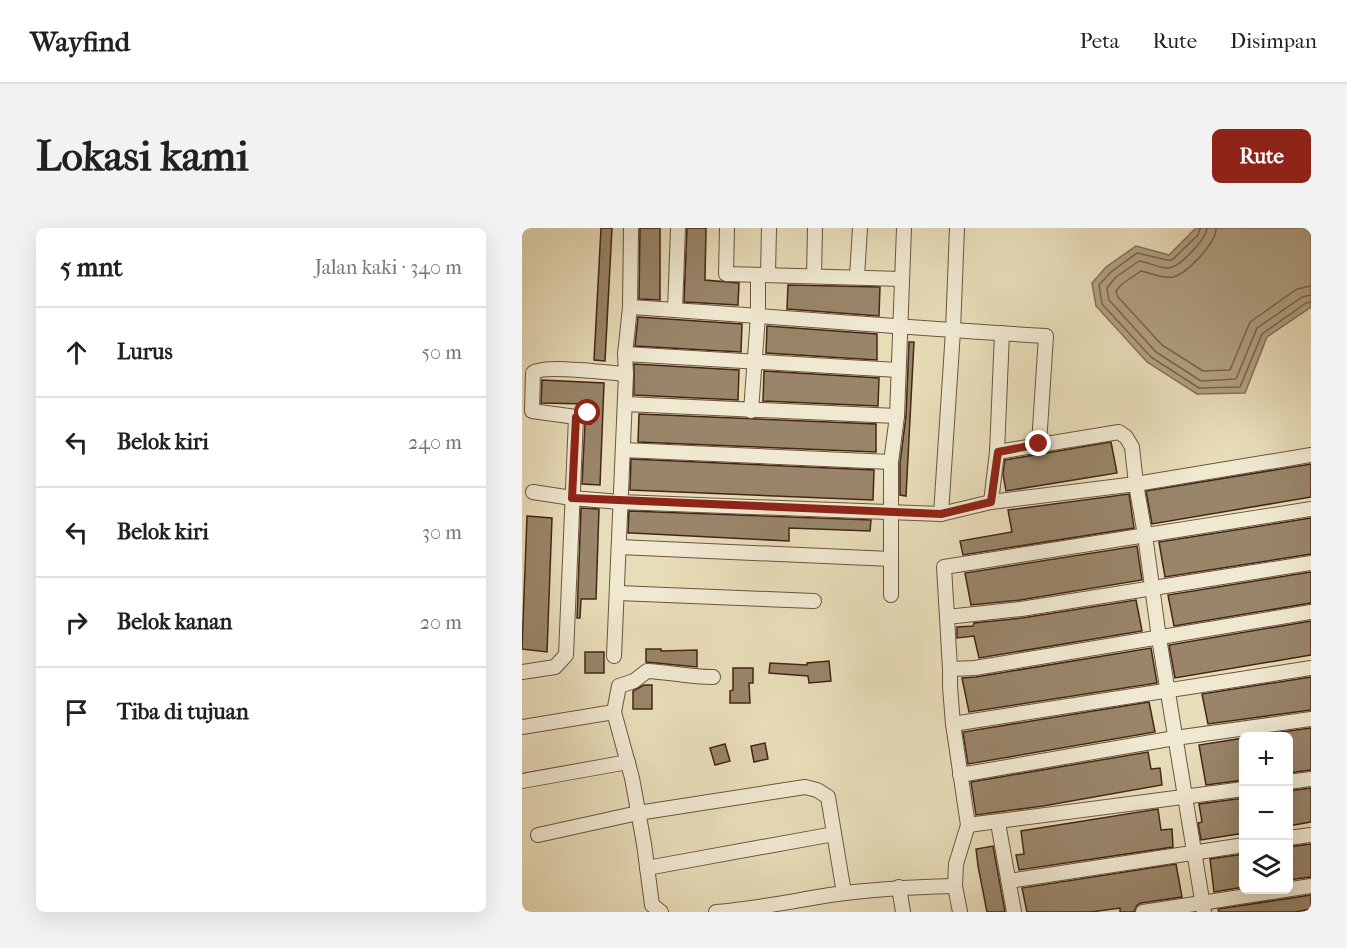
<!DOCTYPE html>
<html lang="id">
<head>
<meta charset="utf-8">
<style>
	body { margin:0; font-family:"IM FELL French Canon",serif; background:#f2f2f2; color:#202124 }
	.controls { position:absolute; right:18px; bottom:18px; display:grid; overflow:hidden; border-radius:9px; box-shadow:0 6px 24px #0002 }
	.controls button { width:54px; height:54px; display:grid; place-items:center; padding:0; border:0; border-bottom:2px solid #e0e0e0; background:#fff; color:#202124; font:30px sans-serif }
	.stop { position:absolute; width:18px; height:18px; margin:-14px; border:4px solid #8f2418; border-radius:50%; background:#fff }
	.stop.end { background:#8f2418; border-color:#fff; box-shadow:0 2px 6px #0008 }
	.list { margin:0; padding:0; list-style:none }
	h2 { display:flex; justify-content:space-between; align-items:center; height:78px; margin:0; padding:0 24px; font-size:26px }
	h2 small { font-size:20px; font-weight:400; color:#757577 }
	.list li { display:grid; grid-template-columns:39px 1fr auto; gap:18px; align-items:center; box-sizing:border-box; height:90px; padding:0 24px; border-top:2px solid #e0e0e0 }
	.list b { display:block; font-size:22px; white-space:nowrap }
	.list em { font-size:20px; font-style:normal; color:#757577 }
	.icon { flex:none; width:33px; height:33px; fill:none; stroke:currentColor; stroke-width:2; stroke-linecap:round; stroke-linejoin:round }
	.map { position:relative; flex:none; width:789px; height:684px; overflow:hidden; border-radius:9px }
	header { display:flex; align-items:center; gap:36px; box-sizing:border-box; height:84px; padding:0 30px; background:#fff; border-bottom:2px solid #e0e0e0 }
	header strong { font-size:28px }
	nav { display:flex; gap:33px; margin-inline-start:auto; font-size:21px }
	.intro { display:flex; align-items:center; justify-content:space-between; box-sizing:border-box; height:144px; padding:0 36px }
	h1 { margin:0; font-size:42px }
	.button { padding:15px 27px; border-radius:9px; background:#8f2418; color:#fff; font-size:21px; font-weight:700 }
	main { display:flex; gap:36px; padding:0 36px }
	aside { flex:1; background:#fff; border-radius:9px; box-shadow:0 6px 24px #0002 }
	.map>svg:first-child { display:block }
	.water { fill:#b09f81; stroke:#856f55; stroke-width:1.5 }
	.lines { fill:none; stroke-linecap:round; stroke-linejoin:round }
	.shore { stroke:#7a624a; stroke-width:1.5 }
	.building { fill:#99856a; stroke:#442614; stroke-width:1.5 }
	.street-casing { stroke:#6d543d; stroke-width:16 }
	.street { stroke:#f0e9d2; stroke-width:14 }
	.route { stroke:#8f2418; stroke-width:8 }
</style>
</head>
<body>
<header>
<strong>Wayfind</strong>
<nav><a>Peta</a><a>Rute</a><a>Disimpan</a></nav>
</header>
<div class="intro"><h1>Lokasi kami</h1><a class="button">Rute</a></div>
<main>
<aside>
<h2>5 mnt<small>Jalan kaki · 340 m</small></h2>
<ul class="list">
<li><svg class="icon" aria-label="ahead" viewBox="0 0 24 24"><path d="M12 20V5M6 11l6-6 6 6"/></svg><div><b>Lurus</b></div><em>50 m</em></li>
<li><svg class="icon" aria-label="left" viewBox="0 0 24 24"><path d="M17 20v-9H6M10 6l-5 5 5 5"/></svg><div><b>Belok kiri</b></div><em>240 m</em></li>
<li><svg class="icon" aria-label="left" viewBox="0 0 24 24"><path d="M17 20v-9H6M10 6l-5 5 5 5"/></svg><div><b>Belok kiri</b></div><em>30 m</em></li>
<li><svg class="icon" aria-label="right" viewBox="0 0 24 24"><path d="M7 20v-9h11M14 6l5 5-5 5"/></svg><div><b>Belok kanan</b></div><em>20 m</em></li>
<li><svg class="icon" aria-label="arrive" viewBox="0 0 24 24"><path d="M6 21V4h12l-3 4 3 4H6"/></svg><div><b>Tiba di tujuan</b></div></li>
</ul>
</aside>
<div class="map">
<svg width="789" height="684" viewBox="0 0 789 684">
	<rect width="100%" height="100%" fill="#e8ddb9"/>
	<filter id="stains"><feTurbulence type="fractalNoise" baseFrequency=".00333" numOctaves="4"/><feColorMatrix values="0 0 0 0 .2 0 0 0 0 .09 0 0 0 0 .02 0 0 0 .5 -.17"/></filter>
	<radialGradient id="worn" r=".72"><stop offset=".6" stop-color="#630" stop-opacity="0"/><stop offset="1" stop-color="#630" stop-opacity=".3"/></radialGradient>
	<!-- water -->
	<polygon class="water" points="674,0 789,0 789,79 745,109 723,165 675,166 625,134 574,78 570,55 584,39 614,18 647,27"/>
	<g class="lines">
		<!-- shore -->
		<g class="shore">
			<polyline points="678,0 676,7 650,32 645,32 615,25 589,44 577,57 580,76 629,129 677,160 718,159 740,106 784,75 789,74"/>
			<path d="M685 0C684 11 657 41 645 40 636 40 626 34 617 33L594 49 585 60 587 72 634 124 679 153 714 151 735 100 780 69 789 67"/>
			<path d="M694 0C694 15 666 45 651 49 641 51 629 45 619 43L600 56 594 63 596 69 640 117 681 143 708 142 728 94 775 61 789 58"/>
		</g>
	</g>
	<!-- building -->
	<g class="building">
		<polygon points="79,0 90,0 83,133 72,132"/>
		<polygon points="118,0 138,0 138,72 117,71"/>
		<polygon points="165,0 184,0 183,52 217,55 216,77 162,74"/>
		<polygon points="266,57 358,59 357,88 265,81"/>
		<polygon points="116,89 220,96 219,124 113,118"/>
		<polygon points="245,98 355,106 355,132 244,125"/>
		<polygon points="387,114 392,114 384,268 378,267 378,235 384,188"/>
		<polygon points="112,136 217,142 216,172 112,167"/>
		<polygon points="242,143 357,150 356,178 241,173"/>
		<polygon points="20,152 82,155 78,257 60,256 63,196 69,196 69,193 75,187 74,182 67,176 19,175"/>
		<polygon points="117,186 354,196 354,224 116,214"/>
		<polygon points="589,214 595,245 484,263 481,246 483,232"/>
		<polygon points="109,231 352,242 351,272 108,262"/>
		<polygon points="789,236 789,269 630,296 624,263"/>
		<polygon points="607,266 612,300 441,327 438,313 490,304 486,282"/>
		<polygon points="59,280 77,281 74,371 59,371 58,390 55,390"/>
		<polygon points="107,283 349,292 348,303 267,300 267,313 110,305 106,305"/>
		<polygon points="5,288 30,290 25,424 0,421"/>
		<polygon points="789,290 789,326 643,349 637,314"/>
		<polygon points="615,318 620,352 498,372 449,377 443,345"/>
		<polygon points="789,344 789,375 652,398 646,367"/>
		<polygon points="614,372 620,403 457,430 452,408 435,410 435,399 451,398 452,395 500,390"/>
		<polygon points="789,393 789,427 653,450 647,417"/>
		<polygon points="629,420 635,455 447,484 440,450 454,449"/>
		<polygon points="124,421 139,421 139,423 175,422 175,439 124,434"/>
		<rect x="63" y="424" width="19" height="21"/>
		<polygon points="307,433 309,453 287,455 286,448 247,445 248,435 285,437 285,435"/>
		<polygon points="211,440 231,440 231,455 227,455 228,475 208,475 208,463 211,462"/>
		<polygon points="789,449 789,482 686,496 680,466"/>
		<polygon points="122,457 130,457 130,481 111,481 111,463"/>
		<polygon points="627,474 633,504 446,536 441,504"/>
		<polygon points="789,500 789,542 766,545 766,508 729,508"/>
		<polygon points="722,510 722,552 684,557 677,517"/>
		<polygon points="243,515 246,531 232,534 229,518"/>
		<polygon points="203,516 208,533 193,537 188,520"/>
		<polygon points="626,524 629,541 638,540 640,557 521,578 454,587 449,554"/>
		<polygon points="789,560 789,594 766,598 766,563"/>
		<polygon points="722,570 722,605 679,612 676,595 680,594 677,576"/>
		<polygon points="636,581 639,602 650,601 651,619 497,642 494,627 502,626 499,603"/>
		<polygon points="789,616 789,649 766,652 766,619"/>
		<polygon points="471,618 483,684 465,684 456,638 454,621"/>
		<polygon points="722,626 722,659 692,664 688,631"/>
		<polygon points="654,636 660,669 619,675 615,677 612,684 598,684 598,680 569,684 505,684 500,660"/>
		<polygon points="789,667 789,681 773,684 697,684 696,681"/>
	</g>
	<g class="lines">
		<!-- street casing -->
		<g class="street-casing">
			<g id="street">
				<polyline points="205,0 204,46 380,51"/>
				<polyline points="246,46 247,0"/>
				<polyline points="292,48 293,0"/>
				<polyline points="335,49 338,0"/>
				<path d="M108 79C247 88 385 100 524 108L517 216"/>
				<polyline points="153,82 156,0"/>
				<polyline points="103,126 376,142"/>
				<polyline points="103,176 375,188"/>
				<polyline points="229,183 236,88 236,48"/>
				<path d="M66 185 54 189 10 183 11 145C22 136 87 145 104 146"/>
				<polyline points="101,222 369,234"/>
				<polyline points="475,224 480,105"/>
				<polyline points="11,264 50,270 98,274 419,286 469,274 614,256 789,227"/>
				<polyline points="469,274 475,224 597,204 604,209 610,219 614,256 623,307 637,410 682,684"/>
				<polyline points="419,286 431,103 435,0"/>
				<polyline points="97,319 369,331"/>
				<polyline points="789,335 499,381 425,389 428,441 453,440 789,384"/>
				<polyline points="96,365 292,373"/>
				<polyline points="369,367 369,234 375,188 382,0"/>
				<polyline points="425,389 422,339 789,281"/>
				<polyline points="92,428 104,146 103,126 108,79 109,0"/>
				<polyline points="428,441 428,459 431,496 446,597 434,636 433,658 438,684"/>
				<polyline points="0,444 33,439 44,427 54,189"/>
				<polyline points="431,496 789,440"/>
				<polyline points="0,499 92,484"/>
				<polyline points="438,547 653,510 789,491"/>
				<polyline points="0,553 106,534"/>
				<polyline points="766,554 789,551"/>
				<polyline points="476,595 492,684"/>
				<polyline points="446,597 722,561"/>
				<polyline points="16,607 116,585 283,559 295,562 306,569 322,665"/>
				<polyline points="766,610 789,607"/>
				<polyline points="125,640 312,606"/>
				<polyline points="487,653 722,617"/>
				<polyline points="377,659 381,684"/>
				<path d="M139 684 130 677 122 616 110 550 92 484 97 458 112 453 125 443C147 444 168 449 191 449"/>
				<path d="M194 684C233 681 270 673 308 667 350 661 391 659 433 658"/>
				<polyline points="621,684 789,658"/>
			</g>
		</g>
		<!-- street -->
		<use href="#street" class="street"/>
	</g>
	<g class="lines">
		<!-- route -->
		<polyline class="route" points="66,185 54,189 50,270 419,286 469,274 476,224 517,216"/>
	</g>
	<rect width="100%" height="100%" filter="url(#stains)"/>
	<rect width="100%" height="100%" fill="url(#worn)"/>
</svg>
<div class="controls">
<button>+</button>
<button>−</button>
<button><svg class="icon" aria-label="layers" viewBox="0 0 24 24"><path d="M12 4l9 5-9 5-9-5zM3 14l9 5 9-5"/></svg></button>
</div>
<div class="stop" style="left:66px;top:185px"></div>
<div class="stop end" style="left:517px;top:216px"></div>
</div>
</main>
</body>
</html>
